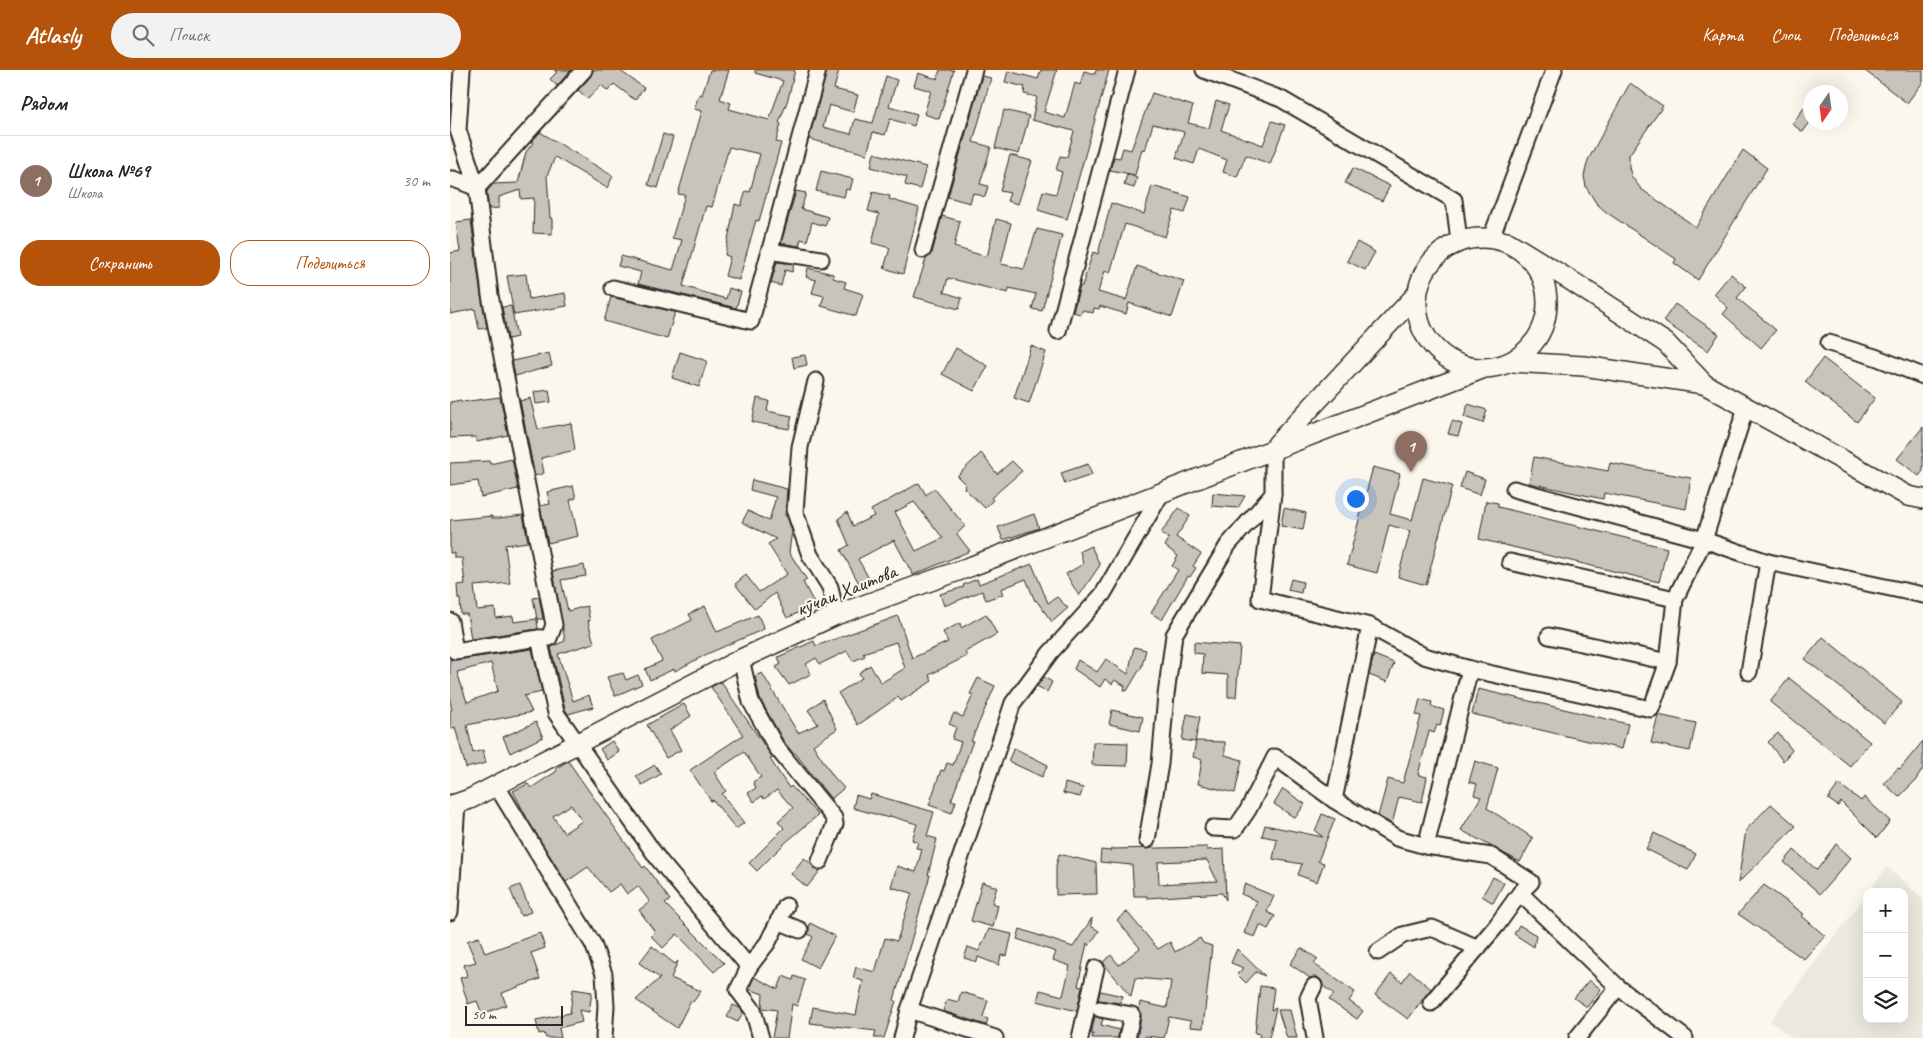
<!DOCTYPE html>
<html lang="ru">
<head>
<meta charset="utf-8">
<style>
	body { margin:0; font-family:Caveat,sans-serif; background:#f2f2f2; color:#222 }
	.controls { position:absolute; right:15px; bottom:15px; display:grid; overflow:hidden; border-radius:10px; box-shadow:0 5px 20px #0002 }
	.controls button { width:45px; height:45px; display:grid; place-items:center; padding:0; border:0; border-bottom:1px solid #e0e0e0; background:#fff; color:#222; font:25px sans-serif }
	.compass { position:absolute; left:1353px; top:15px; width:45px; height:45px; border-radius:50%; background:#fff; box-shadow:0 5px 20px #0002; rotate:193deg }
	.scale { position:absolute; left:15px; bottom:12px; width:98px; box-sizing:border-box; padding-left:5px; border:2px solid #2b2b2b; border-top:0; font-size:14px; line-height:18px; white-space:nowrap; color:#2b2b2b; -webkit-text-stroke:4px #fbf7ec; paint-order:stroke }
	.you { position:absolute; left:905px; top:428px; width:18px; height:18px; margin:-12px; border:4px solid #fff; border-radius:50%; background:#1a73e8; box-shadow:0 0 0 8px #1a73e833 }
	.badge { display:grid; place-items:center; width:32px; height:32px; border-radius:50%; background:#b45309; color:#fff; font-size:16px; font-weight:700 }
	.pin { position:absolute; translate:-50% -41px; filter:drop-shadow(0 1px 2px #0008) }
	.pin::after { content:''; position:absolute; top:26px; width:18px; height:15px; background:inherit; clip-path:polygon(0 0,100% 0,50% 100%) }
	.list { margin:0; padding:0; list-style:none }
	h2 { display:flex; justify-content:space-between; align-items:center; height:65px; margin:0; padding:0 20px; font-size:21px }
	h2 small { font-size:16px; font-weight:400; color:#767676 }
	.list li { display:grid; grid-template-columns:32px 1fr auto; gap:15px; align-items:center; box-sizing:border-box; height:90px; padding:0 20px; border-top:1px solid #e0e0e0 }
	.list b { display:block; font-size:19px; white-space:nowrap }
	.list p { margin:0; font-size:16px; white-space:nowrap; color:#767676 }
	.list em { font-size:16px; font-style:normal; color:#767676 }
	.actions { display:flex; gap:10px; padding:15px 20px }
	.actions a { flex:1; padding:11px 0; border:1px solid #b45309; border-radius:20px; text-align:center; font-size:18px; color:#b45309 }
	.actions .main { background:#b45309; color:#fff }
	.icon { flex:none; width:28px; height:28px; fill:none; stroke:currentColor; stroke-width:2; stroke-linecap:round; stroke-linejoin:round }
	.map { position:relative; flex:none; width:1473px; height:968px; overflow:hidden }
	header { display:flex; align-items:center; gap:30px; box-sizing:border-box; height:70px; padding:0 25px; background:#b45309; color:#fff }
	header strong { font-size:24px }
	nav { display:flex; gap:28px; margin-inline-start:auto; font-size:18px }
	.search { width:350px; height:45px; background:#f2f2f2; display:flex; align-items:center; gap:12px; box-sizing:border-box; padding:0 18px; border-radius:28px; color:#767676; font-size:19px }
	main { display:flex }
	aside { flex:1; background:#fff }
	.map>svg:first-child { display:block }
	.built { fill:#ebe8de }
	.building { fill:#c7c4bc; stroke:#2b2b2b; fill-rule:evenodd }
	.lines { fill:none; stroke-linecap:round; stroke-linejoin:round }
	.minor-casing { stroke:#2b2b2b; stroke-width:19 }
	.major-casing { stroke:#2b2b2b; stroke-width:22 }
	.minor { stroke:#fbf7ec; stroke-width:15 }
	.major { stroke:#fbf7ec; stroke-width:19 }
	.labels { text-anchor:middle; stroke-width:4; stroke-linejoin:round; paint-order:stroke }
	.street-label { font-size:21px; fill:#2b2b2b; stroke:#fbf7ec }
</style>
</head>
<body>
<header>
<strong>Atlasly</strong>
<div class="search"><svg class="icon" aria-label="search" viewBox="0 0 24 24"><circle cx="10" cy="10" r="6"/><path d="M15 15l6 6"/></svg>Поиск</div>
<nav><a>Карта</a><a>Слои</a><a>Поделиться</a></nav>
</header>
<main>
<aside>
<h2>Рядом<small></small></h2>
<ul class="list">
<li><span class="badge" style="background:#8d6e63">1</span><div><b>Школа №69</b><p>Школа</p></div><em>30 m</em></li>
</ul>
<div class="actions"><a class="main">Сохранить</a><a>Поделиться</a></div>
</aside>
<div class="map">
<svg width="1473" height="968" viewBox="0 0 1473 968">
	<rect width="100%" height="100%" fill="#fbf7ec"/>
	<filter id="ink" filterUnits="userSpaceOnUse"><feTurbulence type="fractalNoise" baseFrequency=".02" numOctaves="2"/><feDisplacementMap in="SourceGraphic" scale="10" xChannelSelector="R" yChannelSelector="G"/><feConvolveMatrix kernelMatrix="1 2 1 2 8 2 1 2 1" color-interpolation-filters="sRGB"/></filter>
	<g filter="url(#ink)">
		<!-- built -->
		<polygon class="built" points="1437,797 1473,829 1473,968 1342,968 1320,951 1417,824 1417,949 1454,949 1454,822 1418,822"/>
		<!-- building -->
		<g class="building">
			<polygon points="104,0 121,0 107,16 100,9 107,2"/>
			<polygon points="143,0 169,0 194,18 185,30 164,14 158,21 151,15 138,29 128,20 141,6"/>
			<polygon points="260,0 279,0 270,29 281,33 279,39 319,50 333,11 305,3 305,0 345,0 338,29 329,53 331,54 326,72 331,73 309,151 306,150 289,210 275,206 280,187 275,185 285,134 291,136 296,121 300,122 310,84 279,77 262,137 256,136 233,216 276,229 279,218 291,222 286,238 188,214 191,202 168,196 171,186 223,200 232,170 222,168 235,125 228,124 252,41 244,39 249,24 252,25"/>
			<polygon points="377,0 389,0 384,19 408,25 403,42 379,35 373,57 401,64 405,49 423,53 436,6 447,10 439,36 467,44 464,56 440,49 435,65 423,62 417,84 359,69"/>
			<polygon points="490,0 504,0 489,49 474,44 481,21 464,16 468,3 487,9"/>
			<polygon points="591,0 607,0 594,42 615,48 625,13 630,15 634,1 645,4 646,0 659,0 617,149 588,140 593,121 606,124 612,102 606,100 610,86 617,87 624,61 582,50 587,27 574,24 575,17 555,12 558,1 588,9"/>
			<polygon points="1414,0 1473,0 1473,12 1457,33"/>
			<polygon points="532,6 541,8 523,72 541,77 530,114 538,116 535,127 523,123 520,133 498,127"/>
			<polygon points="1180,13 1213,36 1179,85 1179,98 1182,107 1191,119 1246,157 1293,80 1317,98 1248,210 1224,193 1226,189 1156,142 1146,133 1136,117 1134,106 1138,90"/>
			<polygon points="702,23 743,36 738,53 759,58 766,31 779,35 771,60 813,75 822,51 835,55 820,94 796,85 787,107 773,102 777,90 749,79 744,94 726,88 734,62 703,54 695,80 692,79 685,105 660,100 664,87 670,88 673,78 681,80"/>
			<polygon points="1360,30 1360,52 1353,62 1342,54"/>
			<polygon points="554,40 579,46 569,84 545,78"/>
			<polygon points="90,62 163,106 157,118 105,87 97,106 100,148 102,148 102,164 83,163 84,128 71,129 70,120 49,127 49,138 39,139 37,125 37,121 43,114 68,113 76,82 83,73 81,72"/>
			<polygon points="213,64 223,67 208,118 198,115"/>
			<polygon points="424,83 476,97 470,119 455,115 457,107 421,97"/>
			<polygon points="560,85 582,91 568,134 557,131 560,123 550,121"/>
			<polygon points="903,98 940,116 932,131 895,113"/>
			<polygon points="371,101 403,109 400,120 396,119 394,127 366,121"/>
			<polygon points="677,104 687,108 684,118 674,115"/>
			<polygon points="702,116 740,127 735,143 724,140 715,167 675,154 660,203 655,201 648,222 676,230 687,196 734,211 722,247 679,233 676,244 650,236 649,239 644,238 643,243 633,240 630,244 623,242 630,216 632,216 643,182 648,184 661,133 694,144"/>
			<polygon points="346,121 356,123 351,139 378,147 375,156 362,152 357,171 351,169 349,176 331,173"/>
			<polygon points="423,122 440,126 439,129 469,138 453,204 434,198 440,178 422,173 429,144 418,141"/>
			<polygon points="492,146 510,151 504,177 537,187 546,149 561,153 551,194 574,199 587,159 612,165 592,241 582,239 586,224 559,218 558,223 498,208 494,222 512,228 509,239 464,227 476,189 482,183"/>
			<polygon points="21,150 31,226 37,258 29,259 25,239 0,244 0,183 10,181 6,152"/>
			<polygon points="907,172 925,182 915,200 897,191"/>
			<polygon points="327,192 344,194 342,202 335,200 331,216 321,213"/>
			<polygon points="358,198 383,204 383,208 396,212 394,218 413,224 406,246 371,236 374,226 362,223 366,210 356,207"/>
			<polygon points="76,204 79,229 115,223 117,236 64,245 57,206"/>
			<polygon points="1281,204 1296,217 1287,228 1326,260 1311,278 1273,244 1278,238 1264,224"/>
			<polygon points="161,227 225,242 217,269 154,251"/>
			<polygon points="1225,234 1269,264 1258,281 1213,251"/>
			<polygon points="61,236 67,267 58,269 52,237"/>
			<polygon points="581,276 596,282 579,333 564,328"/>
			<polygon points="506,278 538,296 524,321 492,304"/>
			<polygon points="230,282 257,291 249,317 222,308"/>
			<polygon points="99,283 102,296 65,306 62,291"/>
			<polygon points="355,285 357,295 344,298 342,287"/>
			<polygon points="1373,288 1425,328 1407,352 1355,312"/>
			<polygon points="99,320 101,332 86,334 84,322"/>
			<polygon points="50,327 58,365 27,372 26,367 0,368 0,332 11,330 12,332"/>
			<polygon points="80,328 88,359 121,353 125,380 91,388 94,403 85,406 70,331"/>
			<polygon points="307,328 319,331 317,341 342,346 339,359 302,352"/>
			<polygon points="1018,334 1037,340 1033,353 1014,347"/>
			<polygon points="1002,351 1012,354 1008,366 998,364"/>
			<polygon points="1473,357 1473,401 1469,406 1447,389"/>
			<polygon points="531,383 547,404 562,391 572,401 541,428 543,430 535,438 514,418 515,414 507,406"/>
			<polygon points="1084,387 1158,401 1160,393 1241,408 1236,439 1154,423 1153,429 1079,413"/>
			<polygon points="62,389 68,419 31,427 28,411 0,415 0,393 39,391 40,394"/>
			<polygon points="638,394 642,405 615,414 611,403"/>
			<polygon points="923,397 950,404 940,444 962,450 973,408 1002,416 976,515 948,507 960,461 939,455 927,503 897,495"/>
			<polygon points="1015,402 1035,409 1030,425 1010,418"/>
			<polygon points="302,410 337,419 335,446 337,446 342,461 339,482 357,510 353,512 365,535 337,548 325,523 305,539 285,514 296,505 309,522 337,504 318,474 326,469 292,452 298,441 319,451 326,427 300,420"/>
			<path d="M469 413 476 425 484 418 515 456 507 464 520 481 463 505 444 470 408 489 422 514 412 519 391 480 399 475 388 449 397 442 403 456 424 446 421 440ZM464 432 493 468 466 481 445 442Z"/>
			<polygon points="123,416 126,428 120,430 128,466 98,473 90,436 100,434 97,422"/>
			<polygon points="763,423 795,426 788,438 762,436"/>
			<polygon points="1036,431 1048,433 1048,437 1217,478 1209,512 1029,469"/>
			<polygon points="729,438 740,446 726,467 751,484 743,496 746,498 740,507 738,506 712,550 701,543 728,500 722,496 728,486 715,476 719,469 711,463"/>
			<polygon points="834,438 856,443 853,460 831,456"/>
			<polygon points="584,444 589,458 553,470 548,457"/>
			<polygon points="73,445 78,472 55,475 60,513 24,516 27,540 45,538 46,548 63,546 64,552 87,549 88,559 21,569 17,544 11,544 10,529 8,529 7,515 15,514 12,488 4,488 4,483 0,483 0,450 42,446 42,448 50,448"/>
			<polygon points="641,476 650,495 629,526 616,504 633,494 630,481"/>
			<polygon points="582,494 598,533 607,527 618,538 602,552 586,530 585,531 576,509 551,519 553,524 536,530 532,521 494,536 490,524 514,517 513,515 527,509 529,514"/>
			<polygon points="134,495 136,506 111,510 118,541 137,536 140,551 138,551 144,573 108,584 123,631 139,625 143,637 118,644 115,639 101,577 115,571 103,501"/>
			<polygon points="841,509 853,512 851,523 838,520"/>
			<polygon points="89,527 93,549 87,549 83,528"/>
			<polygon points="255,536 267,562 308,545 314,559 257,584 225,601 224,599 200,610 195,599 212,591 202,570 242,550 239,544"/>
			<polygon points="536,544 547,564 515,582 517,586 479,605 482,611 451,631 448,627 408,655 388,623 412,608 409,603 420,595 431,613 455,598 446,572 413,583 415,586 403,591 397,581 370,594 366,588 356,594 361,604 339,615 326,597 331,594 328,587 364,571 366,576 448,546 462,588 498,572 493,562 510,553 511,558"/>
			<polygon points="1373,567 1452,632 1434,653 1355,589"/>
			<polygon points="744,572 790,576 786,627 778,627 778,605 752,603 753,584 744,583"/>
			<polygon points="684,577 696,580 691,599 690,599 677,621 674,620 675,616 665,610 662,614 655,609 650,617 624,599 628,590 647,602 656,589 678,604"/>
			<path d="M82 579 92 622 74 626 82 642 17 655 23 683 33 680 36 693 16 698 5 657 0 659V641L2 640 0 631V589L6 590ZM41 593 48 621 17 632 7 602Z"/>
			<polygon points="924,585 944,593 937,612 919,605"/>
			<polygon points="173,603 176,610 188,605 192,614 165,626 157,607"/>
			<polygon points="312,603 348,663 368,654 358,640 373,629 387,659 363,675 383,706 394,718 381,729 345,683 343,683 334,672 310,629 305,606"/>
			<polygon points="594,607 602,612 597,622 587,616"/>
			<polygon points="528,608 545,616 521,671 523,671 501,731 506,731 502,743 479,735 491,700 494,701 497,693 503,695 511,672 502,669 506,657 499,654 504,643 513,647 523,625 520,624"/>
			<polygon points="1339,608 1420,672 1400,696 1320,632"/>
			<polygon points="271,612 323,688 320,689 339,718 341,716 343,718 368,745 335,773 307,801 299,793 334,758 328,751 343,738 327,720 314,729 312,726 304,732 298,723 306,718 303,712 311,707 294,682 264,702 276,721 272,724 294,753 286,759 263,730 261,731 240,700 293,665 261,617"/>
			<polygon points="1028,619 1178,654 1172,679 1022,644"/>
			<polygon points="970,629 982,632 981,636 994,640 990,656 987,655 984,663 979,661 968,705 977,707 972,732 949,727 942,754 928,746 938,709 953,713 971,646 966,645"/>
			<polygon points="234,634 241,646 220,660 231,680 216,688 197,655"/>
			<polygon points="662,640 693,647 690,661 659,654"/>
			<polygon points="737,644 750,647 745,672 732,670"/>
			<polygon points="1208,645 1246,653 1240,681 1201,673"/>
			<polygon points="86,652 93,667 60,683 53,667"/>
			<polygon points="1328,663 1342,680 1333,691 1318,672"/>
			<polygon points="162,671 169,682 157,690 150,679"/>
			<polygon points="746,671 775,672 775,685 792,690 785,723 748,714 752,690 743,687"/>
			<polygon points="1473,671 1473,699 1465,711 1449,727 1434,713 1448,698 1450,699"/>
			<polygon points="643,672 678,673 677,696 642,695"/>
			<polygon points="564,678 598,695 592,707 558,691"/>
			<path d="M118 691 193 798 195 796 220 830 215 834 274 893 264 902 227 864 213 878 201 866 205 862 189 840 200 832 188 816 177 824 170 814 159 822 138 797 116 812 79 752 63 721 78 714 81 718 107 701 105 699ZM121 735 132 751 114 763 103 746Z"/>
			<polygon points="1025,691 1048,698 1037,738 1083,768 1070,792 1011,760 1031,727 1024,725 1027,714 1019,712"/>
			<polygon points="205,695 211,704 192,715 186,706"/>
			<polygon points="615,713 633,718 630,727 613,723"/>
			<polygon points="1389,714 1411,731 1414,727 1440,751 1427,768 1391,732 1388,736 1378,729"/>
			<polygon points="833,719 855,734 845,748 824,734"/>
			<polygon points="421,724 484,742 477,766 487,769 478,805 480,805 444,930 446,931 434,968 424,968 426,961 360,953 363,937 406,945 413,911 403,908 406,897 425,902 435,868 447,871 462,823 441,817 447,796 466,802 472,779 466,778 468,772 462,770 467,754 440,746 439,748 403,738 406,725 419,729"/>
			<polygon points="1321,734 1346,756 1288,813 1296,760"/>
			<polygon points="872,744 885,749 868,791 874,793 867,812 848,805 852,794 823,789 827,769 812,766 815,755 873,767 865,761"/>
			<polygon points="1204,763 1246,784 1238,800 1196,779"/>
			<polygon points="1386,774 1401,788 1370,824 1334,792 1344,780 1367,800"/>
			<path d="M757 777V780L774 779 776 830 772 823 697 828V826H684L682 795 650 792 651 780 660 781 661 779ZM757 790 767 811 709 814 708 792Z"/>
			<polygon points="609,784 646,793 647,824 606,825 606,796"/>
			<polygon points="354,788 370,801 357,817 341,804"/>
			<polygon points="1043,807 1054,813 1043,833 1032,826"/>
			<polygon points="532,812 547,817 542,833 548,835 543,857 521,851"/>
			<polygon points="795,814 824,826 817,842 825,846 818,859 810,855 805,867 794,863 807,831 791,824"/>
			<polygon points="70,815 81,842 71,846 60,819"/>
			<polygon points="1314,815 1354,844 1352,846 1375,866 1354,889 1288,844"/>
			<polygon points="677,842 708,879 720,872 725,882 750,868 753,873 762,876 753,958 740,957 741,951 719,947 714,968 696,966 695,968 687,968 691,947 689,939 690,932 717,938 721,911 685,908 681,927 655,895 653,892 661,885 669,895 690,878 667,850"/>
			<polygon points="642,848 641,856 649,861 639,876 637,873 628,916 632,917 627,941 587,931 590,920 613,926 620,896 603,890 606,882 567,869 570,859 623,877"/>
			<polygon points="360,853 385,866 368,898 351,889 363,867 358,864"/>
			<polygon points="1069,855 1086,865 1084,877 1064,864"/>
			<polygon points="539,859 562,864 557,886 551,885 549,895 528,887 527,892 514,888 518,877 529,881"/>
			<polygon points="90,863 95,878 81,883 90,909 52,923 56,935 32,944 27,931 18,934 10,908 17,906 14,895 26,892 17,871 29,867 35,883"/>
			<polygon points="202,876 225,894 228,891 221,908 251,921 243,932 241,930 227,958 186,930 210,908 189,893"/>
			<polygon points="851,878 868,889 864,894 905,922 899,931 913,941 907,949 879,930 884,924 873,916 872,911 869,908 860,908 840,894"/>
			<polygon points="787,879 815,906 806,902 796,913 787,904 794,898 781,893"/>
			<polygon points="960,901 981,919 958,949 925,925 941,904 952,912"/>
			<polygon points="333,906 343,910 344,906 355,910 347,936 342,934 337,968 322,968 327,940 312,938 313,924 299,919 304,907 328,919"/>
			<polygon points="1139,910 1151,919 1137,937 1124,928"/>
			<polygon points="810,916 824,918 821,940 826,938 819,968 809,968 810,964 805,963 809,926 811,927 809,925"/>
			<polygon points="123,919 142,922 139,942 129,940 132,952 109,958 111,968 96,968 94,963 89,964 86,950 120,943"/>
			<polygon points="650,921 673,926 670,933 648,930"/>
			<polygon points="511,922 538,930 533,947 538,949 536,955 493,941 497,929 508,932"/>
			<polygon points="283,935 290,938 293,942 288,952 277,947"/>
			<polygon points="828,940 840,940 847,968 837,968"/>
			<polygon points="645,946 653,949 651,955 669,960 668,968 642,968 643,964 641,964"/>
		</g>
		<g class="lines">
			<!-- minor casing -->
			<g class="minor-casing">
				<g id="minor">
					<polyline points="12,0 8,60 27,118 40,225 104,555 99,568 89,568 106,643 209,790 299,897"/>
					<polyline points="754,0 831,29 1004,130 1009,171"/>
					<polyline points="0,109 4,109 27,118 134,0"/>
					<polyline points="1041,168 1104,0"/>
					<polyline points="473,180 524,0"/>
					<polyline points="319,181 371,189"/>
					<polyline points="163,218 301,251 368,0"/>
					<polyline points="608,261 677,0"/>
					<polyline points="1379,273 1425,287 1473,306"/>
					<polyline points="366,311 350,377 345,442 360,485 380,517 386,545"/>
					<polyline points="823,379 823,424 810,529 920,556 974,586 1020,599 976,776"/>
					<polyline points="1064,419 1254,470 1296,337"/>
					<polyline points="1060,492 1225,529 1254,470 1318,492 1299,602"/>
					<polyline points="1318,492 1473,525"/>
					<polyline points="0,551 5,581 89,568"/>
					<polyline points="920,556 884,730 947,768 976,776 1041,786 1081,812 1070,823 1168,917 1235,968"/>
					<polyline points="1099,566 1218,592 1225,529"/>
					<polyline points="291,589 301,632 326,677 384,748 385,754 370,791"/>
					<polyline points="1020,599 1201,639 1218,592"/>
					<polyline points="46,715 143,874 154,904 156,936 154,968"/>
					<polyline points="0,733 7,733 0,842"/>
					<polyline points="763,758 785,759 798,740 825,687 884,730"/>
					<polyline points="697,770 710,694 716,625 724,565 778,475 823,424"/>
					<polyline points="328,851 350,860"/>
					<polyline points="928,882 953,865 982,858 1028,878"/>
					<polyline points="864,916 858,928 865,968"/>
					<polyline points="981,933 1047,855 1070,823"/>
					<polyline points="650,939 682,945 677,968"/>
					<polyline points="459,940 545,968"/>
					<polyline points="311,968 303,940 288,920 299,897 318,872 336,836"/>
					<polyline points="452,968 459,940 563,633 600,583 653,524 711,424"/>
					<polyline points="630,968 646,898"/>
					<polyline points="1127,968 1168,917"/>
				</g>
			</g>
			<!-- major casing -->
			<g class="major-casing">
				<g id="major">
					<circle cx="1032" cy="233" r="65"/>
					<polyline points="1058,172 1123,212 1216,273 1254,314 1458,426 1473,429"/>
					<polyline points="1061,292 1134,296 1254,314"/>
					<polyline points="827,374 966,225"/>
					<polyline points="0,736 20,729 291,589 386,545 522,496 1032,299"/>
				</g>
			</g>
			<!-- minor -->
			<use href="#minor" class="minor"/>
			<!-- major -->
			<use href="#major" class="major"/>
		</g>
	</g>
	<g class="labels">
		<!-- street labels -->
		<g class="street-label">
			<text transform="translate(396 520) rotate(-22)" y="7">кӯчаи Хаитова</text>
		</g>
	</g>
</svg>
<div class="controls">
<button>+</button>
<button>−</button>
<button><svg class="icon" aria-label="layers" viewBox="0 0 24 24"><path d="M12 4l9 5-9 5-9-5zM3 14l9 5 9-5"/></svg></button>
</div>
<svg class="compass" viewBox="-18 -18 36 36"><path d="M0-13l5 13h-10z" fill="#e53935"/><path d="M0 13l5-13h-10z" fill="#767676"/></svg>
<div class="scale">50 m</div>
<div class="you"></div>
<div class="pin badge" style="left:961px;top:402px;background:#8d6e63">1</div>
</div>
</main>
</body>
</html>
